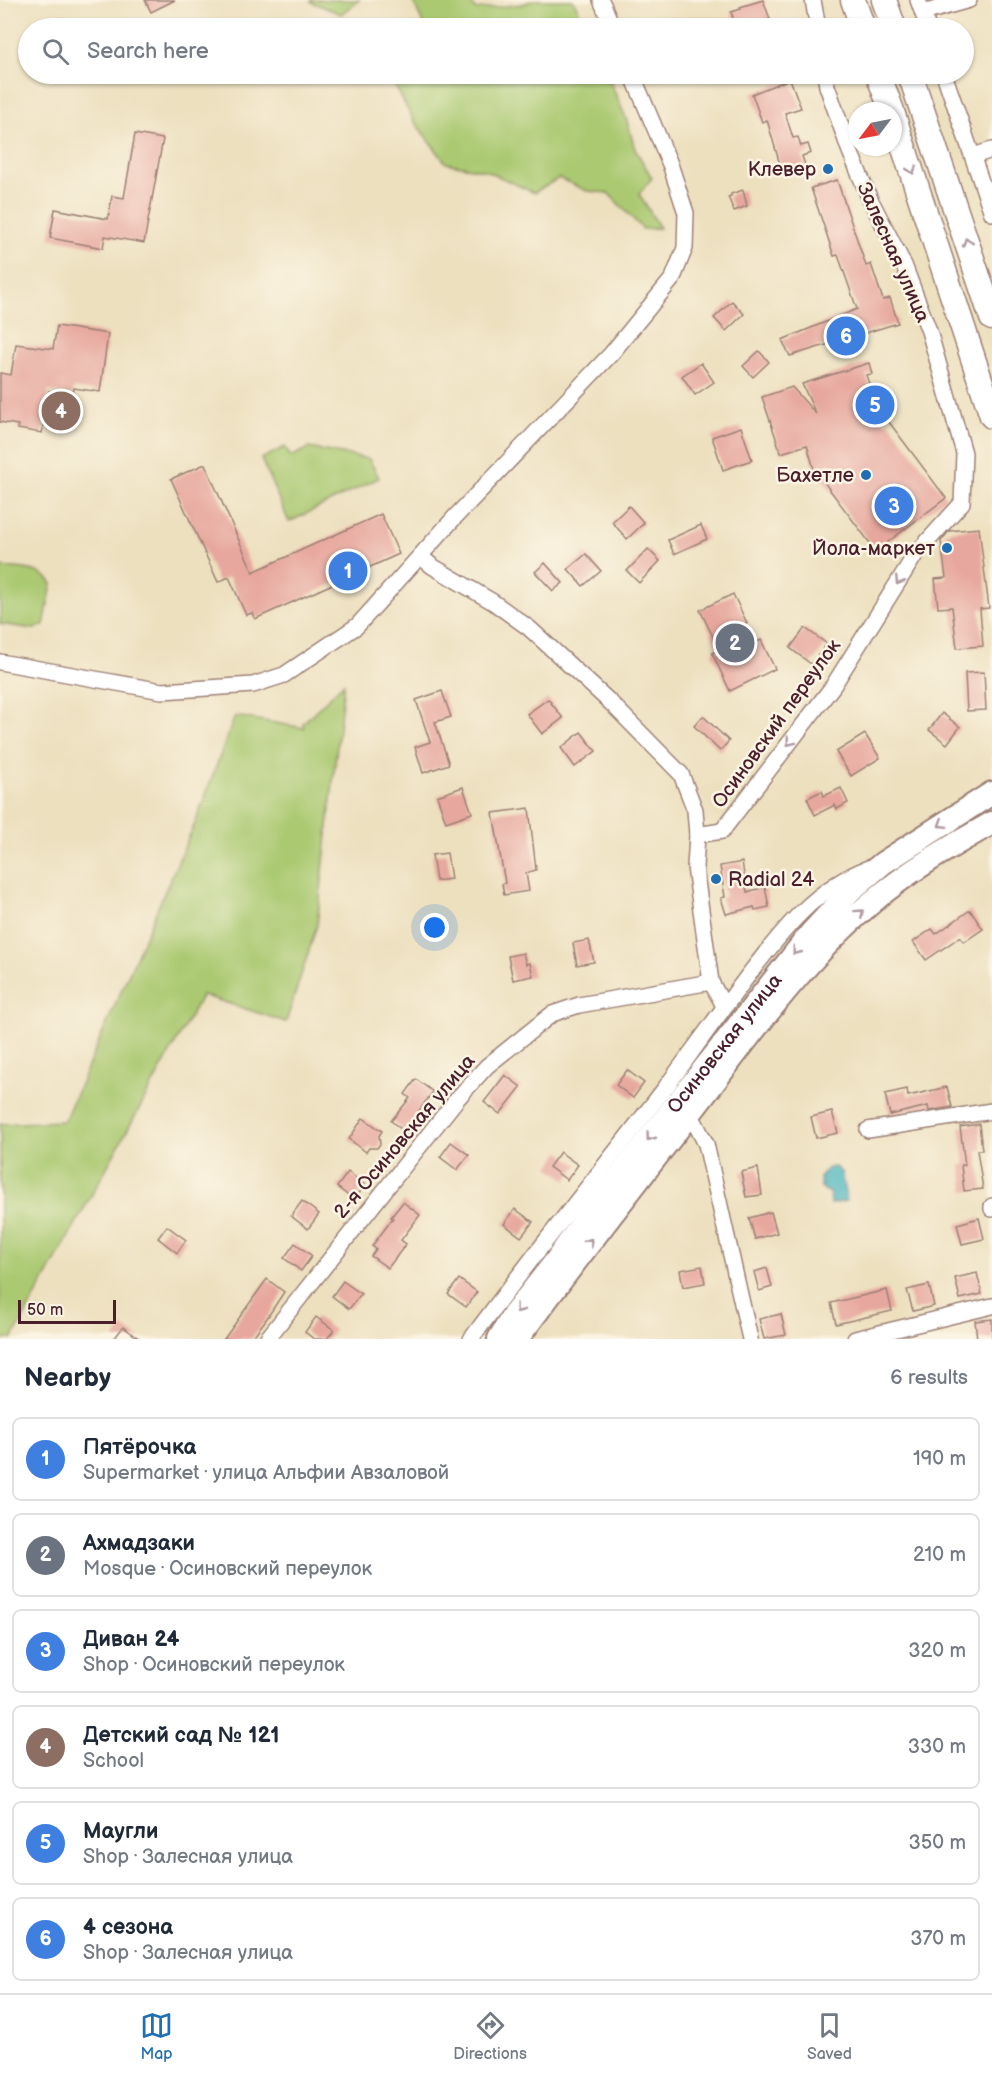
<!DOCTYPE html>
<html lang="en">
<head>
<meta charset="utf-8">
<style>
	body { margin:0; font-family:"Balsamiq Sans",sans-serif; background:#f6f6f7; color:#1f2937 }
	.compass { position:absolute; left:848px; top:102px; width:54px; height:54px; border-radius:50%; background:#fff; box-shadow:0 2px 4px #0004; rotate:238deg }
	.scale { position:absolute; left:18px; bottom:15px; width:98px; box-sizing:border-box; padding-left:6px; border:3px solid #4a1f2b; border-top:0; font-size:16px; line-height:21px; white-space:nowrap; color:#4a1f2b; -webkit-text-stroke:4px #fcf5e5; paint-order:stroke }
	.you { position:absolute; left:435px; top:928px; width:21px; height:21px; margin:-15px; border:4px solid #fff; border-radius:50%; background:#1a73e8; box-shadow:0 0 0 9px #1a73e833 }
	.badge { display:grid; place-items:center; width:39px; height:39px; border-radius:50%; background:#1f6fb2; color:#fff; font-size:20px; font-weight:700 }
	.pin { position:absolute; translate:-50% -50%; border:3px solid #fff; box-shadow:0 2px 6px #0006 }
	.list { margin:0; padding:0; list-style:none }
	h2 { display:flex; justify-content:space-between; align-items:center; height:78px; margin:0; padding:0 24px; font-size:26px }
	h2 small { font-size:20px; font-weight:400; color:#747a83 }
	.list li { display:grid; grid-template-columns:39px 1fr auto; gap:18px; align-items:center; box-sizing:border-box; height:84px; margin:0 12px 12px; padding:0 12px; border:2px solid #e0e1e3; border-radius:9px }
	.list b { display:block; font-size:22px; white-space:nowrap }
	.list p { margin:0; font-size:20px; white-space:nowrap; color:#747a83 }
	.list em { font-size:20px; font-style:normal; color:#747a83 }
	.icon { flex:none; width:33px; height:33px; fill:none; stroke:currentColor; stroke-width:2; stroke-linecap:round; stroke-linejoin:round }
	.map { position:relative; flex:none; width:992px; height:1339px; overflow:hidden }
	.search { position:absolute; background:#fff; box-shadow:0 2px 4px #0004; left:18px; right:18px; top:18px; height:66px; display:flex; align-items:center; gap:15px; box-sizing:border-box; padding:0 21px; border-radius:33px; color:#747a83; font-size:22px }
	.sheet { height:654px; background:#fff }
	nav { display:flex; justify-content:space-around; align-items:center; box-sizing:border-box; height:84px; border-top:2px solid #e0e1e3; background:#fff; font-size:16px; color:#747a83 }
	nav a { display:grid; justify-items:center; gap:3px }
	nav .on { color:#1f6fb2 }
	.map>svg:first-child { display:block }
	.green { fill:#aac971; stroke:#7a744e; stroke-width:1.5 }
	.water { fill:#43b2bd; stroke:#466874; stroke-width:1.5 }
	.building { fill:#e7a79e }
	.lines { fill:none; stroke-linecap:round; stroke-linejoin:round }
	.street-casing { stroke:#9c8075; stroke-width:18 }
	.secondary-casing { stroke:#9c8075; stroke-width:26 }
	.primary-casing { stroke:#9c8075; stroke-width:27 }
	.street { stroke:#fff; stroke-width:15 }
	.secondary { stroke:#fff; stroke-width:22 }
	.primary { stroke:#fff; stroke-width:24 }
	.oneway { stroke:#ae9aa0 }
	.poi-dot { fill:#1f6fb2; stroke:#fcf5e5; stroke-width:2 }
	.labels { text-anchor:middle; stroke-width:5; stroke-linejoin:round; paint-order:stroke }
	.poi-label { font-size:20px; fill:#4a1f2b; stroke:#fcf5e5; text-anchor:end }
	.street-label { font-size:20px; fill:#4a1f2b; stroke:#fcf5e5 }
</style>
</head>
<body>
<div class="map">
<svg width="992" height="1339" viewBox="0 0 992 1339">
	<rect width="100%" height="100%" fill="#fcf5e5"/>
	<filter id="ink" filterUnits="userSpaceOnUse"><feTurbulence type="fractalNoise" baseFrequency=".0167" numOctaves="2"/><feDisplacementMap in="SourceGraphic" scale="12" xChannelSelector="R" yChannelSelector="G"/><feConvolveMatrix kernelMatrix="1 2 1 2 8 2 1 2 1" color-interpolation-filters="sRGB"/></filter>
	<filter id="wash" filterUnits="userSpaceOnUse"><feTurbulence type="fractalNoise" baseFrequency=".008" numOctaves="4" result="noise"/><feDisplacementMap in="SourceGraphic" scale="24" xChannelSelector="R" yChannelSelector="G"/><feGaussianBlur stdDeviation="1.35" result="paint"/><feColorMatrix in="noise" values="0 0 0 0 0 0 0 0 0 0 0 0 0 0 0 0 0 1.4 0 .05"/><feComposite in="paint" operator="in"/></filter>
	<g filter="url(#wash)">
		<rect width="100%" height="100%" fill="#ede0bf"/>
		<!-- green -->
		<g class="green">
			<polygon points="311,0 359,0 341,14 311,2"/>
			<polygon points="413,0 469,0 476,10 523,4 534,0 573,0 588,28 422,28 423,24"/>
			<polygon points="403,74 607,74 626,118 635,149 652,178 639,194 660,228 643,229 608,193 587,191 559,178 534,193 487,171 446,163 414,121 394,84"/>
			<polygon points="285,447 291,457 309,448 369,459 379,478 289,522 261,459"/>
			<path d="M0 567C18 569 42 567 52 584L44 625 34 629 0 624Z"/>
			<polygon points="344,683 317,925 286,1022 202,995 12,1339 0,1339 0,1124 64,1121 195,823 235,716 304,728 303,723"/>
		</g>
		<!-- water -->
		<polygon class="water" points="835,1167 841,1172 847,1201 831,1204 830,1194 821,1187 820,1177 828,1168"/>
		<g id="blocks">
			<!-- building -->
			<g class="building">
				<polygon points="145,0 175,0 151,12"/>
				<polygon points="763,0 770,19 757,23 759,28 736,28 731,12 741,9 740,7"/>
				<polygon points="790,79 801,108 785,113 793,138 798,137 801,146 808,144 811,153 802,156 806,168 783,175 767,120 762,122 752,94"/>
				<polygon points="135,134 163,139 144,243 105,236 103,248 50,238 55,209 108,219 112,196 124,198"/>
				<polygon points="837,180 866,266 871,264 883,300 890,298 898,323 790,356 782,340 857,309 838,255 834,256 811,188"/>
				<polygon points="743,190 747,206 734,211 728,197 731,196 731,194"/>
				<polygon points="732,301 744,314 726,331 714,318"/>
				<polygon points="57,326 108,334 100,392 74,388 72,396 49,391 42,433 17,429 18,425 0,422 0,373 11,375 16,344 53,349"/>
				<polygon points="759,351 769,362 753,377 743,366"/>
				<polygon points="701,363 714,382 695,395 682,376"/>
				<polygon points="869,363 872,374 866,375 883,422 889,422 946,498 876,551 814,469 807,445 781,453 762,397 792,387 816,414 802,384"/>
				<polygon points="741,427 752,460 723,470 712,437"/>
				<polygon points="205,464 253,572 381,514 399,554 255,619 252,613 246,615 229,577 218,582 171,479"/>
				<polygon points="629,506 644,523 627,539 612,522"/>
				<polygon points="701,525 707,539 674,554 668,540"/>
				<polygon points="979,528 989,608 980,609 983,646 957,648 952,607 938,608 935,579 946,578 941,541 949,531"/>
				<polygon points="648,549 660,561 639,583 627,571"/>
				<polygon points="586,554 601,571 583,586 568,569"/>
				<polygon points="545,563 563,583 553,591 535,572"/>
				<polygon points="733,594 747,623 740,626 750,645 761,640 775,669 730,691 712,653 719,649 700,610"/>
				<polygon points="805,628 827,644 811,664 790,648"/>
				<polygon points="984,672 986,710 967,711 965,673"/>
				<polygon points="442,691 451,717 435,722 449,764 423,773 415,747 430,742 416,700"/>
				<polygon points="548,699 563,718 542,734 527,714"/>
				<polygon points="942,713 960,727 947,744 929,730"/>
				<polygon points="703,716 729,741 720,751 694,726"/>
				<polygon points="581,732 596,751 575,767 561,748"/>
				<polygon points="865,734 880,758 851,776 836,752"/>
				<polygon points="463,787 472,813 446,822 437,796"/>
				<polygon points="841,788 848,803 837,809 835,805 815,815 807,798 822,791 824,796"/>
				<polygon points="529,808 536,870 526,873 529,891 504,895 502,884 505,883 493,813"/>
				<polygon points="447,853 451,879 436,881 432,855"/>
				<polygon points="742,862 747,892 765,887 769,907 755,910 754,907 726,914 721,898 725,897 720,866"/>
				<polygon points="970,910 983,929 964,942 960,937 926,960 913,942 932,929 936,934"/>
				<polygon points="589,940 594,962 577,965 573,943"/>
				<polygon points="523,953 526,964 530,963 533,976 513,980 508,956"/>
				<polygon points="627,1070 644,1083 633,1098 616,1085"/>
				<polygon points="505,1075 521,1087 500,1114 484,1102"/>
				<polygon points="416,1079 433,1092 418,1112 425,1118 412,1138 391,1121 410,1098 405,1094"/>
				<polygon points="947,1087 952,1107 929,1111 928,1106 890,1115 885,1094 907,1089 908,1096"/>
				<polygon points="832,1112 838,1133 816,1138 811,1117"/>
				<polygon points="363,1118 382,1131 379,1136 380,1144 377,1148 369,1148 366,1152 349,1139"/>
				<polygon points="979,1124 982,1150 977,1150 983,1189 964,1191 961,1165 965,1165 960,1127"/>
				<polygon points="451,1142 469,1155 457,1170 440,1157"/>
				<polygon points="560,1152 578,1165 567,1180 549,1167"/>
				<polygon points="758,1168 762,1195 746,1197 741,1172"/>
				<polygon points="348,1172 365,1185 354,1200 337,1187"/>
				<polygon points="302,1201 319,1214 308,1229 291,1216"/>
				<polygon points="403,1202 420,1215 401,1240 406,1244 388,1268 371,1256 376,1249 372,1246 393,1218 391,1217"/>
				<polygon points="515,1209 533,1222 521,1237 504,1224"/>
				<polygon points="771,1212 777,1233 755,1239 749,1218"/>
				<polygon points="979,1218 984,1239 962,1244 957,1224"/>
				<polygon points="167,1226 186,1240 177,1253 158,1238"/>
				<polygon points="295,1243 312,1256 301,1271 284,1258"/>
				<polygon points="702,1266 705,1283 683,1287 680,1270"/>
				<polygon points="767,1268 772,1287 759,1291 754,1272"/>
				<polygon points="977,1273 982,1294 960,1299 955,1278"/>
				<polygon points="267,1279 284,1292 265,1321 251,1339 224,1339"/>
				<polygon points="459,1279 477,1292 466,1307 448,1294"/>
				<polygon points="343,1281 361,1294 349,1309 332,1296"/>
				<polygon points="929,1285 934,1306 913,1311 907,1290"/>
				<polygon points="887,1290 892,1311 836,1324 831,1303"/>
				<polygon points="781,1314 786,1335 764,1339 759,1319"/>
				<polygon points="316,1317 334,1330 327,1339 314,1339 305,1332"/>
				<polygon points="992,1319 992,1339 977,1339 975,1321"/>
				<polygon points="123,1327 140,1339 114,1339"/>
			</g>
		</g>
	</g>
	<g filter="url(#ink)">
		<use href="#blocks" fill-opacity="0" stroke="#9c8075" stroke-width="1.5"/>
		<g class="lines">
			<!-- street casing -->
			<g class="street-casing">
				<g id="street">
					<polyline points="601,0 613,28"/>
					<polyline points="813,0 818,28"/>
					<polyline points="918,0 928,28"/>
					<polyline points="923,13 969,0"/>
					<polyline points="944,74 992,213"/>
					<polyline points="973,156 992,150"/>
					<polyline points="421,557 432,566 493,602 529,628 611,703 681,774 695,810 697,835 695,867 711,982 724,1006"/>
					<polyline points="0,662 162,691 253,685 284,675 357,626 455,517 611,354 673,278 685,248 686,213 670,164 632,74"/>
					<polyline points="697,835 722,831 833,686 915,555 962,503 964,453 929,331 904,265 869,197 849,149 827,86 825,74"/>
					<polyline points="690,1113 706,1144 750,1339"/>
					<polyline points="868,1130 992,1111"/>
					<polyline points="992,1206 992,1209"/>
					<polyline points="267,1339 457,1099 487,1066 552,1014 579,1005 711,982"/>
					<path d="M471 1339C534 1254 601 1171 666 1087 694 1049 721 1011 750 973 783 930 817 886 871 867"/>
					<polyline points="855,1339 992,1306"/>
				</g>
			</g>
			<!-- secondary casing -->
			<g class="secondary-casing">
				<g id="secondary">
					<path id="s1" d="M499 1339 514 1314 555 1262 584 1221 811 933 851 890 883 863 992 793"/>
					<path d="M517 1339C577 1258 640 1178 702 1098 754 1030 805 959 871 903 908 871 950 847 992 823"/>
				</g>
			</g>
			<!-- primary casing -->
			<g class="primary-casing">
				<g id="primary">
					<polyline points="853,0 863,28"/>
					<polyline points="884,0 894,28"/>
					<polyline points="878,74 892,111"/>
					<polyline points="910,74 992,318"/>
					<polyline points="893,115 992,416"/>
				</g>
			</g>
			<!-- street -->
			<use href="#street" class="street"/>
			<!-- secondary -->
			<use href="#secondary" class="secondary"/>
			<!-- primary -->
			<use href="#primary" class="primary"/>
		</g>
		<!-- one-way arrows -->
		<defs><path id="oneway-chevron" d="M-2-3.5L2.5 0L-2 3.5" fill="none" stroke-width="1.6" stroke-linecap="round" stroke-linejoin="round" transform="scale(1.5)"/></defs>
		<g class="oneway">
			<use href="#oneway-chevron" transform="translate(912 170) rotate(72)"/>
			<use href="#oneway-chevron" transform="translate(967 242) rotate(-108)"/>
			<use href="#oneway-chevron" transform="translate(899 581) rotate(122)"/>
			<use href="#oneway-chevron" transform="translate(790 742) rotate(128)"/>
			<use href="#oneway-chevron" transform="translate(942 824) rotate(148)"/>
			<use href="#oneway-chevron" transform="translate(860 913) rotate(-42)"/>
			<use href="#oneway-chevron" transform="translate(796 951) rotate(129)"/>
			<use href="#oneway-chevron" transform="translate(650 1137) rotate(127)"/>
			<use href="#oneway-chevron" transform="translate(589 1242) rotate(-53)"/>
			<use href="#oneway-chevron" transform="translate(519 1309) rotate(127)"/>
		</g>
	</g>
	<!-- markers -->
	<g class="poi-dot">
		<circle cx="828" cy="169" r="6"/>
		<circle cx="866" cy="475" r="6"/>
		<circle cx="947" cy="548" r="6"/>
		<circle cx="716" cy="879" r="6"/>
	</g>
	<g class="labels">
		<!-- poi labels -->
		<g class="poi-label">
			<text x="816" y="176">Клевер</text>
			<text x="854" y="482">Бахетле</text>
			<text x="935" y="555">Йола-маркет</text>
			<text x="728" y="886" text-anchor="start">Radial 24</text>
		</g>
		<!-- street labels -->
		<g class="street-label">
			<text transform="translate(894 252) rotate(66)" y="7">Залесная улица</text>
			<text transform="translate(776 723) rotate(-54)" y="7">Осиновский переулок</text>
			<text dy="7" stroke="none"><textPath href="#s1" startOffset="372">Осиновская улица</textPath></text>
			<text transform="translate(404 1136) rotate(-50)" y="7">2-я Осиновская улица</text>
		</g>
	</g>
</svg>
<svg class="compass" viewBox="-18 -18 36 36"><path d="M0-13l5 13h-10z" fill="#e53935"/><path d="M0 13l5-13h-10z" fill="#747a83"/></svg>
<div class="scale">50 m</div>
<div class="you"></div>
<div class="pin badge" style="left:348px;top:571px;background:#3f7fe0">1</div>
<div class="pin badge" style="left:735px;top:643px;background:#6b7280">2</div>
<div class="pin badge" style="left:894px;top:506px;background:#3f7fe0">3</div>
<div class="pin badge" style="left:61px;top:411px;background:#8d6e63">4</div>
<div class="pin badge" style="left:875px;top:405px;background:#3f7fe0">5</div>
<div class="pin badge" style="left:846px;top:336px;background:#3f7fe0">6</div>
<div class="search"><svg class="icon" aria-label="search" viewBox="0 0 24 24"><circle cx="10" cy="10" r="6"/><path d="M15 15l6 6"/></svg>Search here</div>
</div>
<section class="sheet">
<h2>Nearby<small>6 results</small></h2>
<ul class="list">
<li><span class="badge" style="background:#3f7fe0">1</span><div><b>Пятёрочка</b><p>Supermarket · улица Альфии Авзаловой</p></div><em>190 m</em></li>
<li><span class="badge" style="background:#6b7280">2</span><div><b>Ахмадзаки</b><p>Mosque · Осиновский переулок</p></div><em>210 m</em></li>
<li><span class="badge" style="background:#3f7fe0">3</span><div><b>Диван 24</b><p>Shop · Осиновский переулок</p></div><em>320 m</em></li>
<li><span class="badge" style="background:#8d6e63">4</span><div><b>Детский сад № 121</b><p>School</p></div><em>330 m</em></li>
<li><span class="badge" style="background:#3f7fe0">5</span><div><b>Маугли</b><p>Shop · Залесная улица</p></div><em>350 m</em></li>
<li><span class="badge" style="background:#3f7fe0">6</span><div><b>4 сезона</b><p>Shop · Залесная улица</p></div><em>370 m</em></li>
</ul>
</section>
<nav>
<a class="on"><svg class="icon" aria-label="map" viewBox="0 0 24 24"><path d="M3 6l6-2 6 2 6-2v14l-6 2-6-2-6 2zM9 4v14M15 6v14"/></svg>Map</a>
<a><svg class="icon" aria-label="directions" viewBox="0 0 24 24"><path d="M12 3l9 9-9 9-9-9zM9 14v-3h6M13 9l2 2-2 2"/></svg>Directions</a>
<a><svg class="icon" aria-label="saved" viewBox="0 0 24 24"><path d="M7 4h10v16l-5-4-5 4z"/></svg>Saved</a>
</nav>
</body>
</html>
